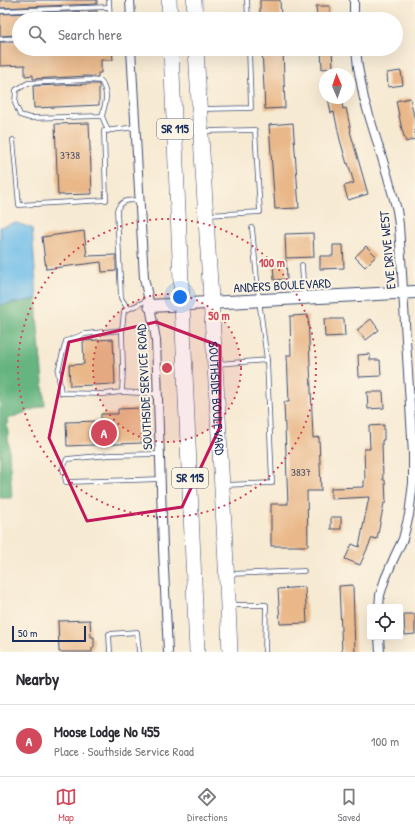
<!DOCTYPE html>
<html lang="en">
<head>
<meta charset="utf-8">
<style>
	body { margin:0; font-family:"Patrick Hand",sans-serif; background:#f7f7f7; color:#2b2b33 }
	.controls { position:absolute; right:12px; bottom:12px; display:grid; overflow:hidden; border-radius:4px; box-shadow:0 4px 16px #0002 }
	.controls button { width:36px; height:36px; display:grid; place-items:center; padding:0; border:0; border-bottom:1px solid #e1e1e2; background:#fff; color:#2b2b33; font:20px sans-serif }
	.compass { position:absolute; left:319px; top:68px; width:36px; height:36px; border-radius:50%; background:#fff; box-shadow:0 4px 16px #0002; rotate:358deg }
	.scale { position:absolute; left:12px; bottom:10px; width:74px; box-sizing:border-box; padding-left:4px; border:2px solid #1b2f5e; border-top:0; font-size:11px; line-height:14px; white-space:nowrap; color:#1b2f5e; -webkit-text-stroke:3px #fcf5e5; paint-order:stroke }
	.you { position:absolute; left:180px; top:297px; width:14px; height:14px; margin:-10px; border:3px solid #fff; border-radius:50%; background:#1a73e8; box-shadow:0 0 0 6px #1a73e833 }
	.badge { display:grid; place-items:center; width:26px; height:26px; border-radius:50%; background:#d1495b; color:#fff; font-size:13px; font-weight:700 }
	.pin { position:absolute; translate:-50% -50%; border:2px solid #fff; box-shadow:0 1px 4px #0006 }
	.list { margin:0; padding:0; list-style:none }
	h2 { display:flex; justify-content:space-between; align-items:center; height:52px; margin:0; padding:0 16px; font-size:17px }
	h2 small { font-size:13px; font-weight:400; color:#7c7c81 }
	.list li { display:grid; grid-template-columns:26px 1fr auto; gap:12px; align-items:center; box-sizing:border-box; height:72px; padding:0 16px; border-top:1px solid #e1e1e2 }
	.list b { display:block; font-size:15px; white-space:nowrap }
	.list p { margin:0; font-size:13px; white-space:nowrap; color:#7c7c81 }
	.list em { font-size:13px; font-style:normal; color:#7c7c81 }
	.icon { flex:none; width:22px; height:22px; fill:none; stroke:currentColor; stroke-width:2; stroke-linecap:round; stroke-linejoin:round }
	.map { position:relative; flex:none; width:415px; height:652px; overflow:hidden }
	.search { position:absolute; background:#fff; box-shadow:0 4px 16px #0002; left:12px; right:12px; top:12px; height:44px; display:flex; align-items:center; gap:10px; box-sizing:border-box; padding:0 14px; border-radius:22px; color:#7c7c81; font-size:15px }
	.sheet { height:124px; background:#fff }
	nav { display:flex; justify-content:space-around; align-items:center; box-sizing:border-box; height:56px; border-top:1px solid #e1e1e2; background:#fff; font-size:11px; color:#7c7c81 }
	nav a { display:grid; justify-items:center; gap:2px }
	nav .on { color:#d1495b }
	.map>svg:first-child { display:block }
	.forest { fill:#66b580; stroke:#40726f }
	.water { fill:#6fbde9; stroke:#4576a4 }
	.building { fill:#e9b788 }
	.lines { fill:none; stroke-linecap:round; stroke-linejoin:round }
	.lane-casing { stroke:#3c4b70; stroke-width:5.5 }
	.street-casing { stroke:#3c4b70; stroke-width:10 }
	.secondary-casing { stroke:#3c4b70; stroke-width:14 }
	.highway-casing { stroke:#3c4b70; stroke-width:16 }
	.lane { stroke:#fff; stroke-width:4 }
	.street { stroke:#fff; stroke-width:8 }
	.secondary { stroke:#fff; stroke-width:12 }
	.highway { stroke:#fff; stroke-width:15 }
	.marked { fill:none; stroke:#c2185b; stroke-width:3; stroke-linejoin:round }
	.ring { fill:none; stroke:#d1495b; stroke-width:2; stroke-dasharray:2 4 }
	.labels { text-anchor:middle; stroke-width:4; stroke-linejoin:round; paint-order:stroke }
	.number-label { font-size:11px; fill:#4e5168 }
	.shield { fill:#fcf5e5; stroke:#5e6a86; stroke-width:1 }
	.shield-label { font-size:12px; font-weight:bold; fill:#1b2f5e }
	.street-label { font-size:13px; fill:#1b2f5e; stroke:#fcf5e5 }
	.centre { fill:#d1495b; stroke:#fcf5e5; stroke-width:2 }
	.ring-label { font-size:12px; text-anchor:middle; font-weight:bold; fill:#d1495b; stroke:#fcf5e5; stroke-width:4; stroke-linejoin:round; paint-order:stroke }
</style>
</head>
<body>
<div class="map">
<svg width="415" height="652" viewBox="0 0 415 652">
	<rect width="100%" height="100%" fill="#fcf5e5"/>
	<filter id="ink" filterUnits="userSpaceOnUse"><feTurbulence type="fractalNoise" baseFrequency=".025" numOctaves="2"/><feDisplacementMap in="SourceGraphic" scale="8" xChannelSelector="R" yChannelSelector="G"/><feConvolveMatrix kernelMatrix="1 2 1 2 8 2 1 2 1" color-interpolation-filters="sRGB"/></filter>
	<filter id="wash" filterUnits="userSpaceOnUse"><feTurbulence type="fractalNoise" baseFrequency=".012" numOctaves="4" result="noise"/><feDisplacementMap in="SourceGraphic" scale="16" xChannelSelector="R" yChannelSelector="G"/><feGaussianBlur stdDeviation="0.9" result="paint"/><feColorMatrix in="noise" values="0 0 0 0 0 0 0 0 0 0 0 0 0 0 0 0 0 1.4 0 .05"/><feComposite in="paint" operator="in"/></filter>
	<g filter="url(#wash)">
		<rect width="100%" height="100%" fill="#f7ead3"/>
		<!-- forest -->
		<polygon class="forest" points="37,299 37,317 45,405 7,419 12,498 0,498 0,305"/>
		<!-- water -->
		<polygon class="water" points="16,223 32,228 37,299 0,305 0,227"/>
		<g id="blocks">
			<!-- building -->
			<g class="building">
				<polygon points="0,0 97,0 97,4 0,8"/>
				<polygon points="260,0 280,0 281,18 260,19"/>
				<polygon points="316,6 330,6 330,19 317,19"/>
				<polygon points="97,11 98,19 19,19 19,35 0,36 0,14"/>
				<polygon points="0,42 19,42 19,49 112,49 113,60 101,60 101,73 98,73 98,77 88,76 33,79 33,75 25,76 25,65 0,66"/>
				<polygon points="262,49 283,49 285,108 265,109"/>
				<polygon points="321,49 332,49 333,68 322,69"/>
				<polygon points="401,71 403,85 388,87 387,73"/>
				<polygon points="88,84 99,84 99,105 34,108 33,86"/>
				<polygon points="328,98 341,98 343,109 346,108 351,131 350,131 368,194 348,200 344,186 354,183 348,163 347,164 340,140 334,112 331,113"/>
				<polygon points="410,98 415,121 415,139 406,142 402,130 396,101"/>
				<polygon points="89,123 92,194 58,195 55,124"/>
				<polygon points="293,123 299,208 275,209 269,125"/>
				<polygon points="84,231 87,256 116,255 116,271 102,272 101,262 46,269 42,237"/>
				<polygon points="313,233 314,257 286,258 285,234"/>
				<polygon points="333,245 343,245 344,268 320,269 320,256 333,256"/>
				<polygon points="366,246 376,256 365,267 355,257"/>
				<polygon points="286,260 287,279 274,280 273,261"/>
				<polygon points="308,315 313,438 319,437 321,491 307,491 308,546 271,546 271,504 288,504 284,402 289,402 287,355 291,355 290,316"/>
				<polygon points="324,319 344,319 345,336 325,337"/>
				<polygon points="371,319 379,330 366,340 357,330"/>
				<polygon points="113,339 115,384 70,386 69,365 84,364 83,341"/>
				<polygon points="370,354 370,360 380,360 381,376 359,377 358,355"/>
				<polygon points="367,392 383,392 384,408 368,409"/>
				<polygon points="141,408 142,443 67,446 66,422 101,421 101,414 118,414 118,409"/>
				<polygon points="384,425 384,440 382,440 383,480 385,480 386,503 384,503 377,539 372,538 360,565 345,559 352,544 359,547 369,497 331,499 331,488 364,487 364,480 365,480 364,449 370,449 369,426"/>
				<rect x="331" y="517" width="10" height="12"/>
				<polygon points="353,585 355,652 342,652 339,586"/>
				<polygon points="305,587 307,623 280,624 278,589"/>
				<polygon points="404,614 415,614 415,634 405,635"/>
				<polygon points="90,620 91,637 94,637 94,648 92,648 92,652 59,652 58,621"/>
			</g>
		</g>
	</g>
	<g filter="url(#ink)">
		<use href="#blocks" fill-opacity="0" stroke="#3c4b70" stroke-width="1"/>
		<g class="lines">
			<!-- lane casing -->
			<g class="lane-casing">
				<g id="lane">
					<polyline points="109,0 110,19"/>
					<polyline points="247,0 248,19"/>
					<polyline points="0,11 109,7"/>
					<polyline points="0,39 19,38"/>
					<polyline points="202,109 251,108 249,49"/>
					<path d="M102 116C106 101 109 95 101 81L88 80 28 83 16 90 15 103 20 115 30 118 102 116 108 131"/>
					<polyline points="204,131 255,130 260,212 208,215"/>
					<polyline points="13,140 19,205 106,200 104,131 136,127"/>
					<polyline points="302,265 304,297"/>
					<path d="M128 309 121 298 117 210C123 198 128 201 140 200"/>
					<polyline points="122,330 124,311 148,300"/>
					<polyline points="218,364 267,360"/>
					<polyline points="122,392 123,370 122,330 85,334 66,341 58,371 61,393 104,394 122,392 158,394"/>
					<polyline points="160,454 110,455 67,459 63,468 66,482 132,480 161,479"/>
					<polyline points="225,485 272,483 267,360 259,300 252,228"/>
					<polyline points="229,574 304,571"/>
					<polyline points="230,605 266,605 265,652"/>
					<polyline points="110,652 109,634 137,632 139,652"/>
				</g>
			</g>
			<!-- street casing -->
			<g class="street-casing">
				<g id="street">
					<polyline points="130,0 131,19"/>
					<polyline points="354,0 354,19"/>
					<polyline points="131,49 144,278 150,306 156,340 163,548 168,652"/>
					<polyline points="356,49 358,67 364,99 387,174 397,210 399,225 413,454 413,483 409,515 403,539 394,558 385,579 380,595 379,607"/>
					<polyline points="379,637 380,652"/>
				</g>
			</g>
			<!-- secondary casing -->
			<g class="secondary-casing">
				<polyline id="secondary" points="150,306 415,292"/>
			</g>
			<!-- highway casing -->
			<g class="highway-casing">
				<g id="highway">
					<polyline points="169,0 170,19"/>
					<polyline points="194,0 195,19"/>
					<polyline points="171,49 197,652"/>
					<path id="s1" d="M196 49C207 250 222 451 230 652"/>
				</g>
			</g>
			<!-- lane -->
			<use href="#lane" class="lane"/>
			<!-- street -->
			<use href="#street" class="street"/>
			<!-- secondary -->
			<use href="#secondary" class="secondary"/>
			<!-- highway -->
			<use href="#highway" class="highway"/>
		</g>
	</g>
	<!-- marked area -->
	<path class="marked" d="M156 322 220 346V427L182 507 87 521 49 438 69 342Z"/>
	<!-- distance rings -->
	<circle cx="167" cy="368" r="74" fill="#d1495b" fill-opacity=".12"/>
	<g class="ring">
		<circle cx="167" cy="368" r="74"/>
		<circle cx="167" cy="368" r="149"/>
	</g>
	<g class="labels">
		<!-- number labels -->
		<g class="number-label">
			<text x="70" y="159">3738</text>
			<text x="301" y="476">3837</text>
		</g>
		<!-- shield labels -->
		<g class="shield">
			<rect x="157" y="119" width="36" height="20" rx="3"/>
			<rect x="172" y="468" width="36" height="20" rx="3"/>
		</g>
		<g class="shield-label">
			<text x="175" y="133">SR 115</text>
			<text x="190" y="482">SR 115</text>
		</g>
		<!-- street labels -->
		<g class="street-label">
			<text transform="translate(387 250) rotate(-95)" y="5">EVE DRIVE WEST</text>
			<text transform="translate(282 285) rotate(-3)" y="5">ANDERS BOULEVARD</text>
			<text transform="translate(144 387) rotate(-93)" y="5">SOUTHSIDE SERVICE ROAD</text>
			<text dy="5" stroke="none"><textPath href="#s1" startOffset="350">SOUTHSIDE BOULEVARD</textPath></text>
		</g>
	</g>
	<circle cx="167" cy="368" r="6" class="centre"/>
	<g class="ring-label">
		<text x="272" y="267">100 m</text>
		<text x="219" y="320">50 m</text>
	</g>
</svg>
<div class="controls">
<button><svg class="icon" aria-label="locate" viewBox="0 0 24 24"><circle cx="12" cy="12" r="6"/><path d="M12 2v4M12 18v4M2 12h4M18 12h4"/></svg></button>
</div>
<svg class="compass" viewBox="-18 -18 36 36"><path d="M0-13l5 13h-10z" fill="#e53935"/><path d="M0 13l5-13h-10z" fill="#7c7c81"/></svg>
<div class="scale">50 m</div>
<div class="you"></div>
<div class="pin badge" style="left:104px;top:433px">A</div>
<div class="search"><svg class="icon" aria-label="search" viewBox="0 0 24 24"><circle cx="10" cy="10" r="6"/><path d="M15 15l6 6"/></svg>Search here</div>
</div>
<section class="sheet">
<h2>Nearby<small></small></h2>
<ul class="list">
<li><span class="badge">A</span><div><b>Moose Lodge No 455</b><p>Place · Southside Service Road</p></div><em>100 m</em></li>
</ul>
</section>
<nav>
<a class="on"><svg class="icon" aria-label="map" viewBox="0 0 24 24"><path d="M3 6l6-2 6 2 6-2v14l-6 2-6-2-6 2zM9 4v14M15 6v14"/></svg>Map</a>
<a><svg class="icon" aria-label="directions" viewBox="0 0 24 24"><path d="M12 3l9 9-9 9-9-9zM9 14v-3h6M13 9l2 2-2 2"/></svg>Directions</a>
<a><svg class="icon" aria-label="saved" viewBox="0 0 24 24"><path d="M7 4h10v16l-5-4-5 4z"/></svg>Saved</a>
</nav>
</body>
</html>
